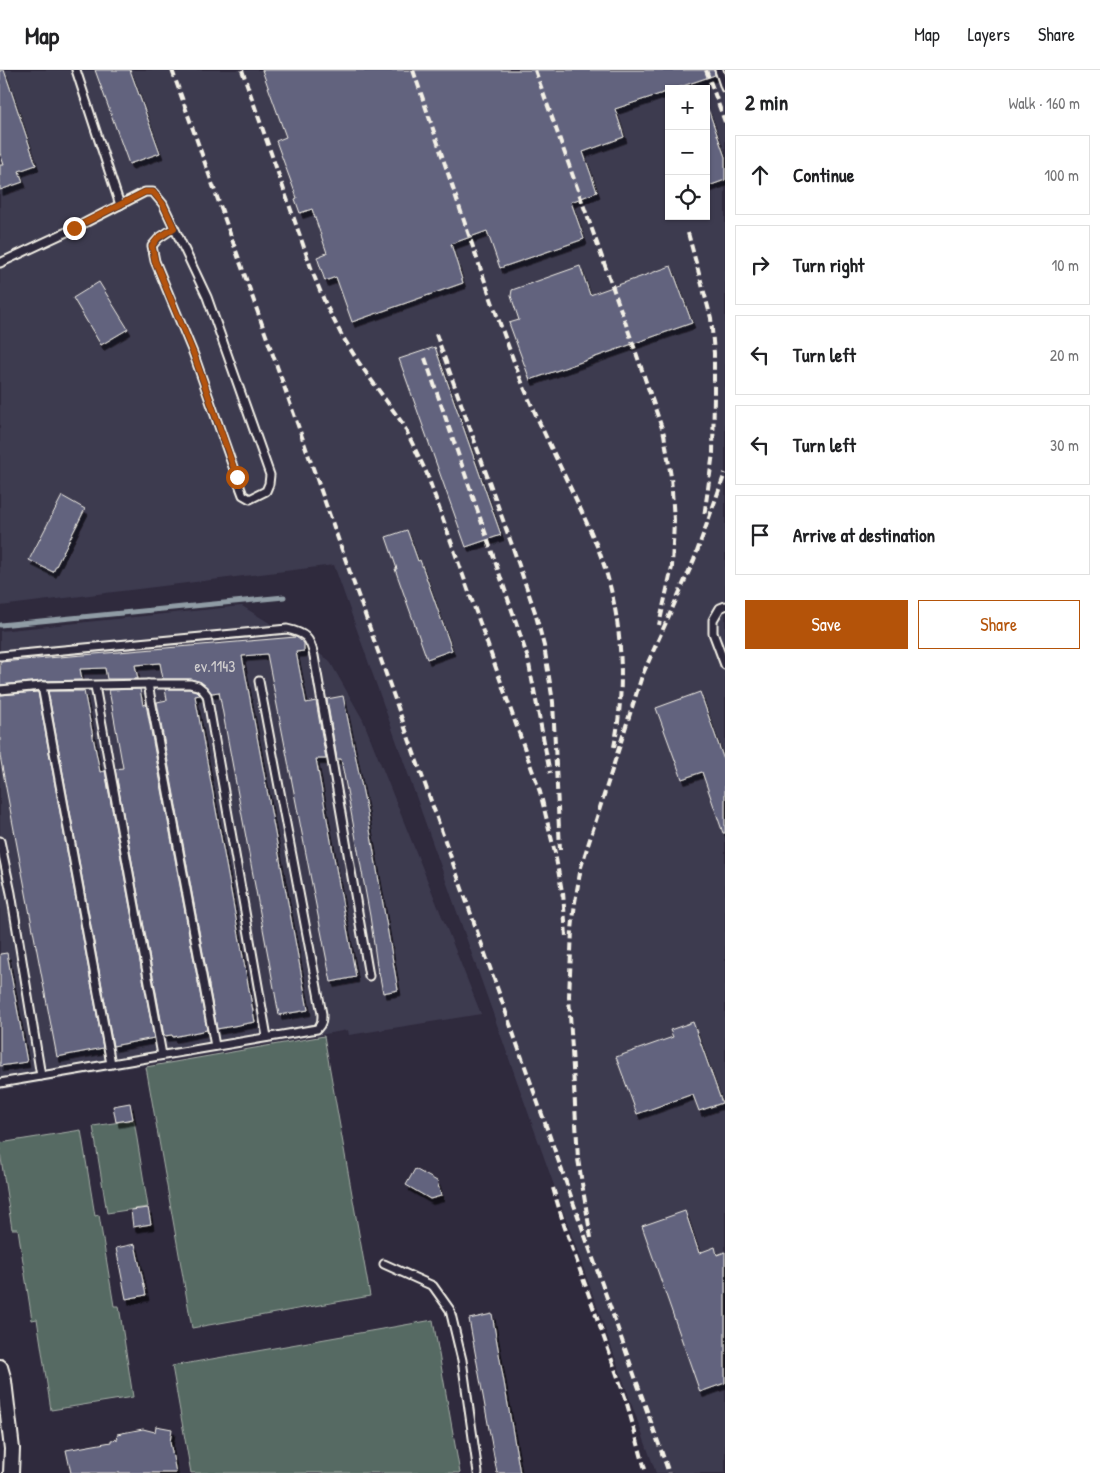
<!DOCTYPE html>
<html lang="en">
<head>
<meta charset="utf-8">
<style>
	body { margin:0; font-family:"Patrick Hand",sans-serif; background:#f6f6f6; color:#202124 }
	.controls { position:absolute; right:15px; top:15px; display:grid; overflow:hidden; border-radius:0px; box-shadow:0 1px 4px #0004 }
	.controls button { width:45px; height:45px; display:grid; place-items:center; padding:0; border:0; border-bottom:1px solid #e0e0e0; background:#fff; color:#202124; font:25px sans-serif }
	.stop { position:absolute; width:15px; height:15px; margin:-11px; border:4px solid #b45309; border-radius:50%; background:#fff }
	.stop.end { background:#b45309; border-color:#fff; box-shadow:0 1px 5px #0008 }
	.list { margin:0; padding:0; list-style:none }
	h2 { display:flex; justify-content:space-between; align-items:center; height:65px; margin:0; padding:0 20px; font-size:21px }
	h2 small { font-size:16px; font-weight:400; color:#757577 }
	.list li { display:grid; grid-template-columns:32px 1fr auto; gap:15px; align-items:center; box-sizing:border-box; height:80px; margin:0 10px 10px; padding:0 10px; border:1px solid #e0e0e0; border-radius:0px }
	.list b { display:block; font-size:19px; white-space:nowrap }
	.list em { font-size:16px; font-style:normal; color:#757577 }
	.actions { display:flex; gap:10px; padding:15px 20px }
	.actions a { flex:1; padding:11px 0; border:1px solid #b45309; border-radius:0px; text-align:center; font-size:18px; color:#b45309 }
	.actions .main { background:#b45309; color:#fff }
	.icon { flex:none; width:28px; height:28px; fill:none; stroke:currentColor; stroke-width:2; stroke-linecap:round; stroke-linejoin:round }
	.map { position:relative; flex:none; width:725px; height:1403px; overflow:hidden }
	header { display:flex; align-items:center; gap:30px; box-sizing:border-box; height:70px; padding:0 25px; background:#fff; border-bottom:1px solid #e0e0e0 }
	header strong { font-size:24px }
	nav { display:flex; gap:28px; margin-inline-start:auto; font-size:18px }
	main { display:flex }
	aside { flex:1; background:#fff }
	.map>svg:first-child { display:block }
	.built { fill:#3e3b50; fill-rule:evenodd }
	.green { fill:#566a64; stroke:#a5aea6 }
	.lines { fill:none; stroke-linecap:round; stroke-linejoin:round }
	.stream { stroke:#909ca5; stroke-width:5 }
	.building { fill:#62647e; stroke:#f4f1e8; filter:url(#shadow) }
	.lane-casing { stroke:#f4f1e8; stroke-width:11 }
	.street-casing { stroke:#f4f1e8; stroke-width:18 }
	.lane { stroke:#2f2a3d; stroke-width:7 }
	.street { stroke:#2f2a3d; stroke-width:14 }
	.rail { stroke:#f4f1e8; stroke-width:4; stroke-dasharray:8 4; stroke-linecap:butt }
	.route { stroke:#b45309; stroke-width:6 }
	.labels { text-anchor:middle; stroke-width:5; stroke-linejoin:round; paint-order:stroke }
	.number-label { font-size:16px; fill:#d0cece }
</style>
</head>
<body>
<header>
<strong>Map</strong>
<nav><a>Map</a><a>Layers</a><a>Share</a></nav>
</header>
<main>
<div class="map">
<svg width="725" height="1403" viewBox="0 0 725 1403">
	<defs>
		<filter id="shadow"><feDropShadow dx="3" dy="5.5" stdDeviation="0" flood-color="#0009"/></filter>
	</defs>
	<rect width="100%" height="100%" fill="#2f2a3d"/>
	<filter id="ink" filterUnits="userSpaceOnUse"><feTurbulence type="fractalNoise" baseFrequency=".02" numOctaves="2"/><feDisplacementMap in="SourceGraphic" scale="10" xChannelSelector="R" yChannelSelector="G"/><feConvolveMatrix kernelMatrix="1 2 1 2 8 2 1 2 1" color-interpolation-filters="sRGB"/></filter>
	<g filter="url(#ink)">
		<!-- built -->
		<g class="built">
			<path d="M0 0H725V1403H656L334 495 0 536ZM669 19H706V146H669Z"/>
			<polygon points="242,536 329,590 363,650 481,944 349,965 348,960 0,1020 0,561"/>
		</g>
		<!-- green -->
		<g class="green">
			<polygon points="324,966 370,1226 192,1258 146,997"/>
			<polygon points="134,1050 148,1137 107,1143 93,1056"/>
			<polygon points="81,1060 95,1146 99,1145 114,1236 119,1236 133,1327 51,1340 37,1249 32,1250 18,1159 12,1159 0,1082 0,1073"/>
			<polygon points="433,1250 460,1403 191,1403 172,1296"/>
		</g>
		<g class="lines">
			<!-- stream -->
			<polyline class="stream" points="0,555 284,527"/>
		</g>
		<!-- building -->
		<g class="building">
			<polygon points="0,0 4,0 36,95 19,101 23,112 0,120 0,95 4,95 0,83"/>
			<polygon points="95,0 130,0 160,83 129,94"/>
			<polygon points="262,0 714,0 715,5 674,19 669,19 669,21 615,39 624,67 583,82 597,122 571,132 584,169 500,198 487,161 451,174 463,213 352,252 336,207 325,211 317,187 327,183 312,139 300,143 295,129 297,128 276,71 286,67"/>
			<polygon points="706,39 708,39 725,87 725,110 706,117"/>
			<polygon points="580,196 590,225 671,196 692,253 530,310 509,253 519,250 511,226 512,220"/>
			<polygon points="99,212 128,259 101,275 73,228"/>
			<polygon points="435,277 501,465 466,477 399,289"/>
			<polygon points="62,426 85,439 53,502 29,490"/>
			<polygon points="407,460 418,491 420,490 452,580 427,589 395,499 397,499 386,467"/>
			<polygon points="296,567 304,573 304,581 296,582 306,633 316,631 326,689 316,689 356,907 331,912 267,584 242,586 308,940 279,945 219,622 212,623 201,612 191,609 163,609 160,593 135,595 138,609 107,609 105,598 80,599 82,610 42,611 0,615 0,592"/>
			<polygon points="140,619 143,635 146,634 207,960 173,967 172,965 164,966 115,699 123,698 109,620"/>
			<polygon points="165,619 189,619 196,621 200,625 195,626 255,952 217,959 157,632 167,630"/>
			<polygon points="48,621 84,621 100,702 105,701 154,968 113,976"/>
			<polygon points="38,622 103,978 57,987 0,686 0,625"/>
			<polygon points="700,622 725,693 725,763 723,763 702,702 682,709 656,638"/>
			<polygon points="343,626 366,737 398,920 383,923 379,902 378,903 370,846 349,731 341,689 337,689 327,629"/>
			<polygon points="7,883 27,992 0,996 0,884"/>
			<polygon points="693,952 722,1033 699,1041 693,1025 690,1025 637,1044 616,987 673,967 670,960"/>
			<polygon points="130,1033 133,1049 116,1052 113,1036"/>
			<polygon points="415,1099 437,1111 441,1126 430,1129 406,1115"/>
			<polygon points="148,1138 151,1154 133,1157 131,1140"/>
			<polygon points="685,1141 699,1183 715,1177 717,1185 725,1182 725,1313 700,1322 642,1156"/>
			<polygon points="135,1174 146,1225 126,1229 116,1178"/>
			<polygon points="492,1244 520,1403 497,1403 469,1249"/>
			<polygon points="156,1356 172,1359 170,1372 176,1403 71,1403 66,1380 111,1372 111,1370 118,1369 117,1364 143,1359 155,1362"/>
		</g>
		<g class="lines">
			<!-- lane casing -->
			<g class="lane-casing">
				<g id="lane">
					<polyline points="76,0 120,135"/>
					<polyline points="719,0 725,18"/>
					<polyline points="0,193 75,158 145,122 153,122 163,134 207,227 270,405 269,414 266,421 250,429 243,425 240,417 194,285 155,191 152,176 159,168 174,158"/>
					<polyline points="725,536 720,538 713,550 713,563 725,595"/>
					<path d="M0 586 287 559C305 563 310 567 314 586L369 906"/>
					<polyline points="148,614 215,976"/>
					<polyline points="42,616 111,994"/>
					<polyline points="95,616 162,985"/>
					<polyline points="0,620 42,616 148,614 190,614 198,616 203,620 207,625 267,967"/>
					<polyline points="0,771 11,823 41,1006"/>
					<path d="M0 1013 317 959C322 954 322 951 322 944L259 611"/>
					<polyline points="384,1194 433,1216 450,1240 462,1290 478,1403"/>
				</g>
			</g>
			<!-- street casing -->
			<g class="street-casing">
				<polyline id="street" points="0,1297 4,1311 12,1379 11,1403"/>
			</g>
			<!-- lane -->
			<use href="#lane" class="lane"/>
			<!-- street -->
			<use href="#street" class="street"/>
			<!-- rail -->
			<g class="rail">
				<polyline points="172,0 669,1403"/>
				<polyline points="242,0 314,206 326,235 341,264 359,293 403,354 427,404 540,722 555,783 563,827"/>
				<path d="M413 0C447 99 479 199 516 297 539 358 571 415 597 476 622 538 627 611 614 677"/>
				<polyline points="535,0 633,274 664,364 671,407 674,450 672,497 659,555"/>
				<polyline points="706,0 725,52"/>
				<polyline points="688,163 711,248 714,283 714,326 713,383 704,447"/>
				<polyline points="436,264 513,478 535,542 544,576 553,632 560,780"/>
				<polyline points="425,288 516,552 528,589 550,703"/>
				<polyline points="563,822 566,867"/>
				<polyline points="553,1118 564,1155 626,1330 646,1403"/>
				<polyline points="591,1168 578,1089 569,926 572,860 575,832 581,797 642,606 694,490 725,403"/>
			</g>
		</g>
	</g>
	<g class="lines" filter="url(#ink)">
		<!-- route -->
		<polyline class="route" points="74,158 145,122 153,122 163,134 174,158 158,168 152,176 155,191 194,285 237,407"/>
	</g>
	<g class="labels">
		<!-- number labels -->
		<g class="number-label">
			<text x="215" y="602">ev.1143</text>
		</g>
	</g>
</svg>
<div class="controls">
<button>+</button>
<button>−</button>
<button><svg class="icon" aria-label="locate" viewBox="0 0 24 24"><circle cx="12" cy="12" r="6"/><path d="M12 2v4M12 18v4M2 12h4M18 12h4"/></svg></button>
</div>
<div class="stop" style="left:237px;top:407px"></div>
<div class="stop end" style="left:74px;top:158px"></div>
</div>
<aside>
<h2>2 min<small>Walk · 160 m</small></h2>
<ul class="list">
<li><svg class="icon" aria-label="ahead" viewBox="0 0 24 24"><path d="M12 20V5M6 11l6-6 6 6"/></svg><div><b>Continue</b></div><em>100 m</em></li>
<li><svg class="icon" aria-label="right" viewBox="0 0 24 24"><path d="M7 20v-9h11M14 6l5 5-5 5"/></svg><div><b>Turn right</b></div><em>10 m</em></li>
<li><svg class="icon" aria-label="left" viewBox="0 0 24 24"><path d="M17 20v-9H6M10 6l-5 5 5 5"/></svg><div><b>Turn left</b></div><em>20 m</em></li>
<li><svg class="icon" aria-label="left" viewBox="0 0 24 24"><path d="M17 20v-9H6M10 6l-5 5 5 5"/></svg><div><b>Turn left</b></div><em>30 m</em></li>
<li><svg class="icon" aria-label="arrive" viewBox="0 0 24 24"><path d="M6 21V4h12l-3 4 3 4H6"/></svg><div><b>Arrive at destination</b></div></li>
</ul>
<div class="actions"><a class="main">Save</a><a>Share</a></div>
</aside>
</main>
</body>
</html>
